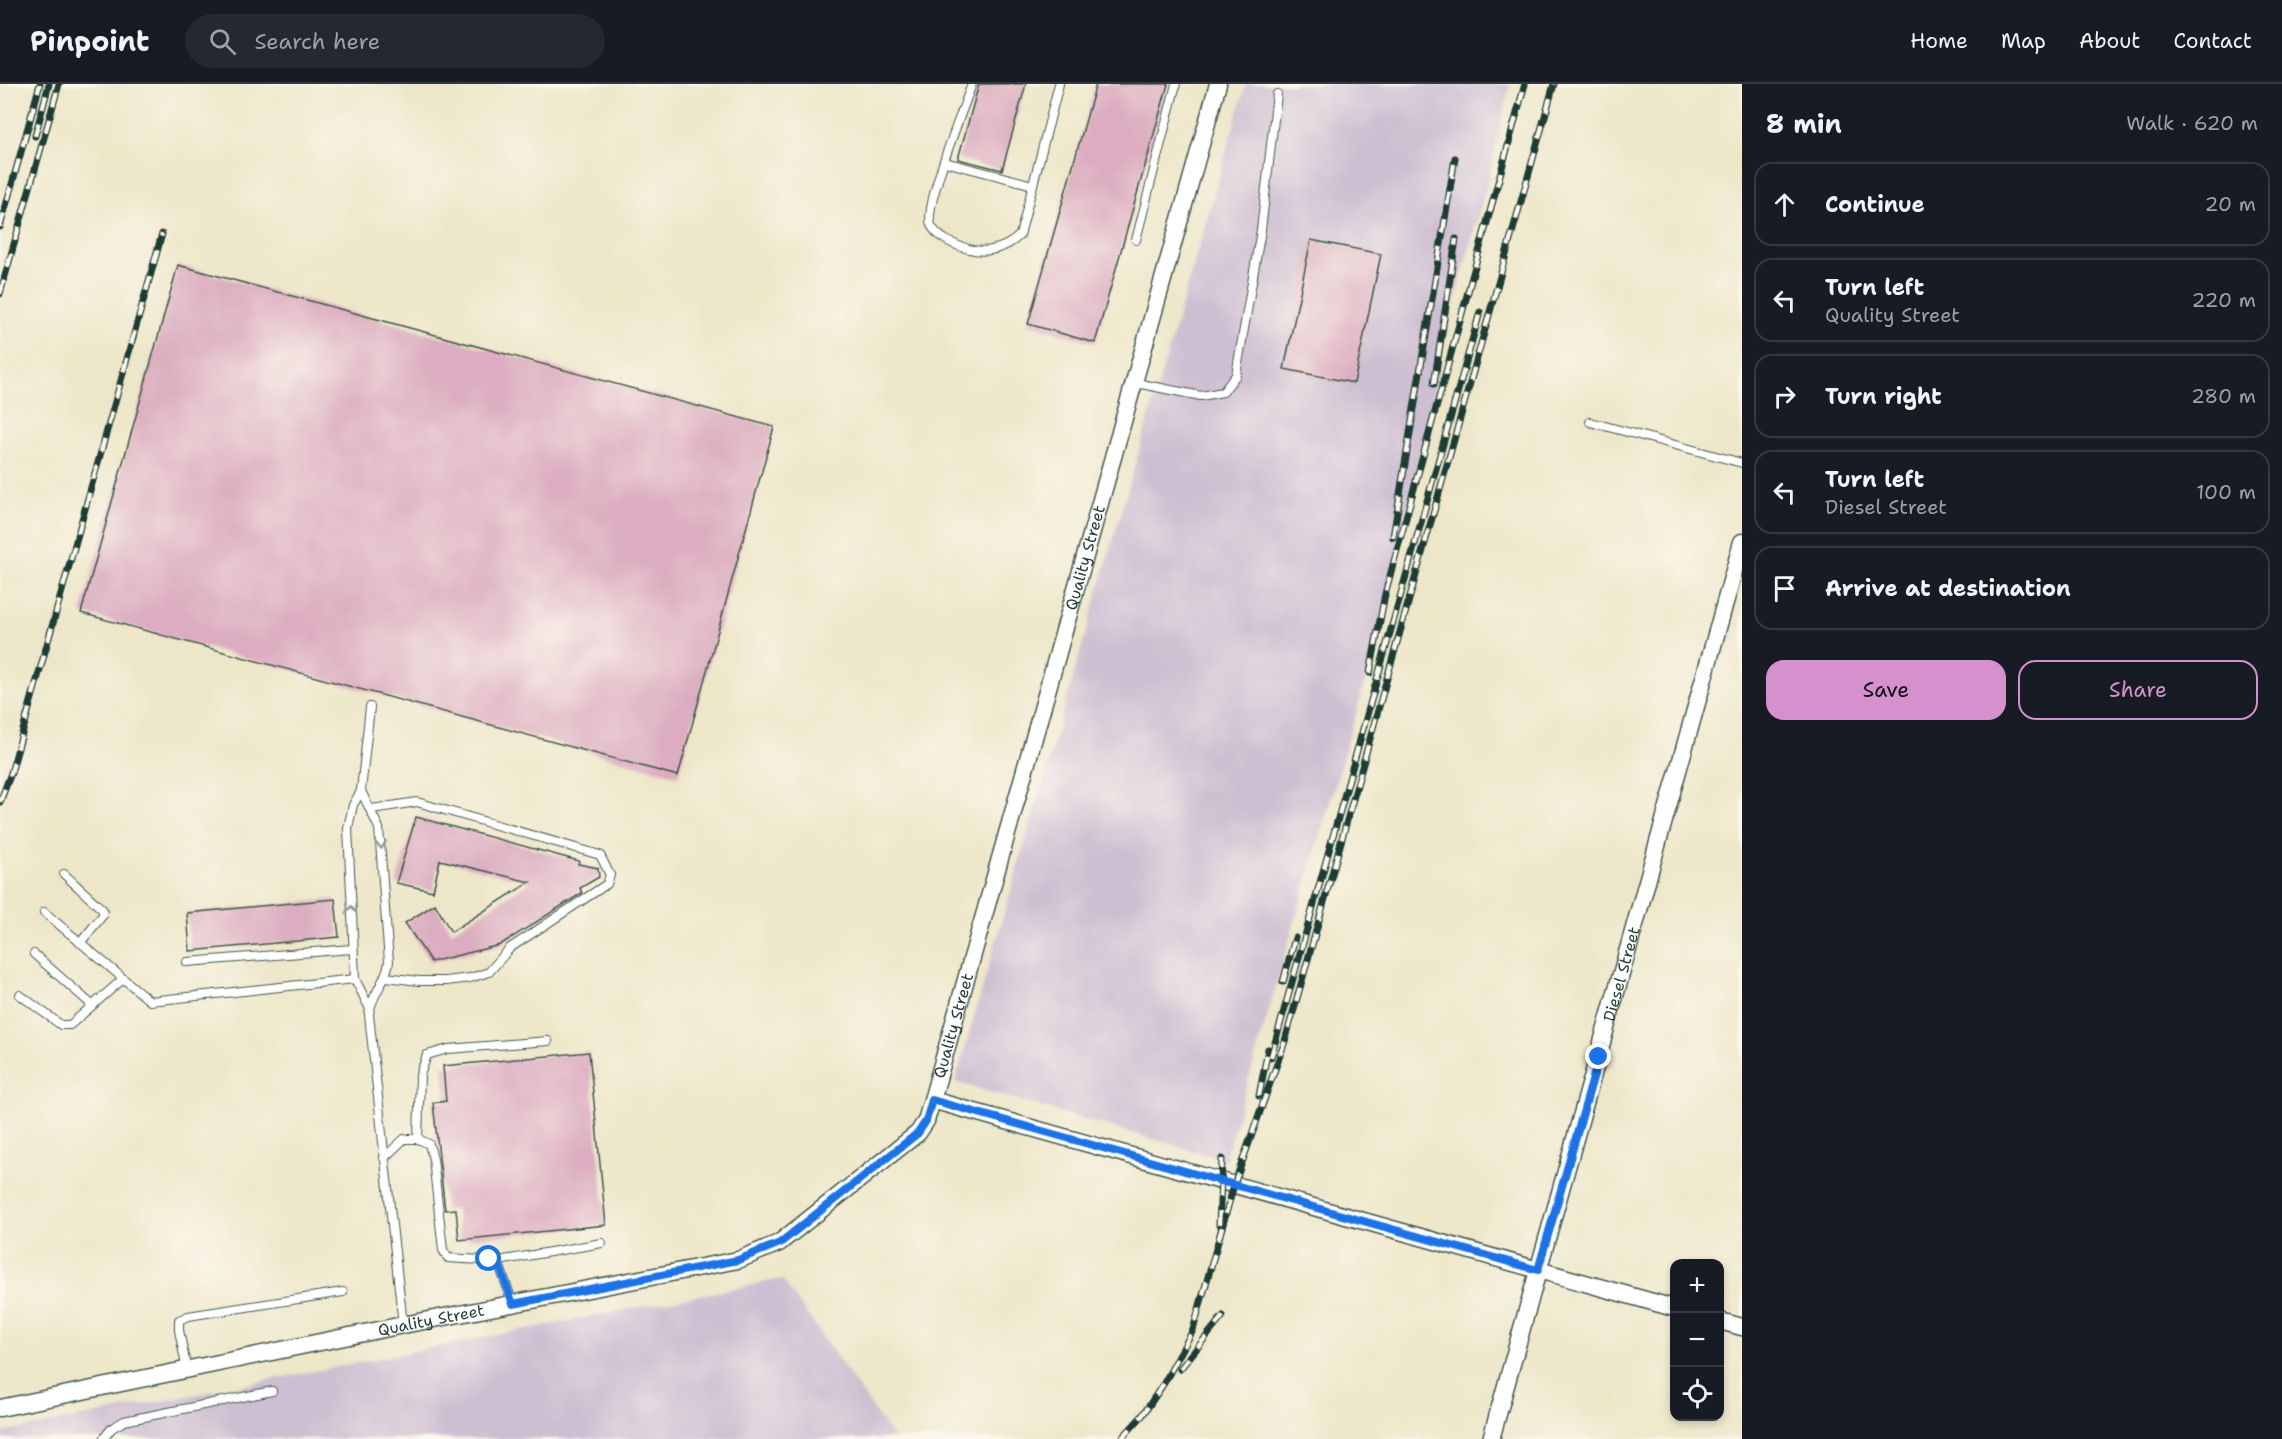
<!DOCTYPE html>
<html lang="en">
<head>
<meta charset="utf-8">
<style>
	body { margin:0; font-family:"Shantell Sans",sans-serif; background:#242831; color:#f1f3f6 }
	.controls { position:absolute; right:18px; bottom:18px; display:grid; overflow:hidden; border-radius:12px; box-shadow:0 3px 9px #0003 }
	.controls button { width:54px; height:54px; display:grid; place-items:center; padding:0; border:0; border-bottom:2px solid #363941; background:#171b24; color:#f1f3f6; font:30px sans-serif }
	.stop { position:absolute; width:18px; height:18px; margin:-14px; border:4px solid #1a73e8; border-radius:50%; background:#fff }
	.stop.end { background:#1a73e8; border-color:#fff; box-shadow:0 2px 6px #0008 }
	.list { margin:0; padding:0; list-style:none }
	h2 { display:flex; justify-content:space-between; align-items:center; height:78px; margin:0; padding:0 24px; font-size:26px }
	h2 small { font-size:20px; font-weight:400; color:#9ea1a6 }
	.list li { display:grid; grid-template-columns:39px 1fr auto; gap:18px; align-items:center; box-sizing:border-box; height:84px; margin:0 12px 12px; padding:0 12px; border:2px solid #363941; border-radius:18px }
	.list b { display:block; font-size:22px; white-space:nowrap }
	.list p { margin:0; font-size:20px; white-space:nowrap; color:#9ea1a6 }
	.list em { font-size:20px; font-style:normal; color:#9ea1a6 }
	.actions { display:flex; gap:12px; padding:18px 24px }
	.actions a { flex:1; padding:14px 0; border:2px solid #d690ce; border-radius:18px; text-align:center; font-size:21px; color:#d690ce }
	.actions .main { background:#d690ce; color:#111 }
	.icon { flex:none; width:33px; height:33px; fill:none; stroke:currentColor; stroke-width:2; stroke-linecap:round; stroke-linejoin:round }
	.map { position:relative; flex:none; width:1742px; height:1355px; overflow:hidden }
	header { display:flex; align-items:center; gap:36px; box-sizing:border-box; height:84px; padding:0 30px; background:#171b24; border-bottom:2px solid #363941 }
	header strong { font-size:28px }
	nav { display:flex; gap:33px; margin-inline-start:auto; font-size:21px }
	.search { width:420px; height:54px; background:#242831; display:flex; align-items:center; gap:15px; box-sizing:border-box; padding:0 21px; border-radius:33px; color:#9ea1a6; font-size:22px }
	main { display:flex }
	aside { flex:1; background:#171b24 }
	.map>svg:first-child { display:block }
	.industrial { fill:#cebed1 }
	.building { fill:#dcadc0 }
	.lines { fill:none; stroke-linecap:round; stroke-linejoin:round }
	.service-casing { stroke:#3e564a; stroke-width:10 }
	.minor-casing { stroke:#3e564a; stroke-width:19 }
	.service { stroke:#fff; stroke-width:8 }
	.minor { stroke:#fff; stroke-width:16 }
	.rail-casing { stroke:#1f3d34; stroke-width:7 }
	.rail { stroke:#fbf7ec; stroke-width:4.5; stroke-dasharray:14; stroke-linecap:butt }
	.oneway { stroke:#8f9e9a }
	.route { stroke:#1a73e8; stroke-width:8 }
	.labels { text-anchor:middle; stroke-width:4.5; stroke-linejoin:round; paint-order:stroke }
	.street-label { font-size:16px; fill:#1f3d34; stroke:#fbf7ec }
</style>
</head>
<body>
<header>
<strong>Pinpoint</strong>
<div class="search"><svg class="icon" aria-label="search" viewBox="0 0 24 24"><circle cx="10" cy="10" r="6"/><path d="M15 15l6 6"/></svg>Search here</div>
<nav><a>Home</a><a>Map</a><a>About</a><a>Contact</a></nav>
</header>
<main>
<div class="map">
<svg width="1742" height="1355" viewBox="0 0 1742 1355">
	<rect width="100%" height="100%" fill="#fbf7ec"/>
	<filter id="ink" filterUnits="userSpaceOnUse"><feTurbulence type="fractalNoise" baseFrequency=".0167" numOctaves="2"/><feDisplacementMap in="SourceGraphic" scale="12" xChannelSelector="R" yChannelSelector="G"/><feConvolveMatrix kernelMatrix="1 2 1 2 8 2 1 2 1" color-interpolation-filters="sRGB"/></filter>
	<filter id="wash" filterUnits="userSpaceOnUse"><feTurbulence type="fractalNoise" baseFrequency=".008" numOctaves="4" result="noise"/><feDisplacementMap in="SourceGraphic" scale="24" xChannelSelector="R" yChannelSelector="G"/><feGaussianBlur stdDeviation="1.35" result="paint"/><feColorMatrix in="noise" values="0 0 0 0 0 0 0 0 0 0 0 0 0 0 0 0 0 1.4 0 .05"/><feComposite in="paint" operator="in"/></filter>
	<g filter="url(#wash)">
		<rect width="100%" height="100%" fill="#ede6c8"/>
		<!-- industrial -->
		<g class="industrial">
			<polygon points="1246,0 1510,0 1489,93 1452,227 1375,564 1225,1076 955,998"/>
			<polygon points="782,1195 894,1355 0,1355 0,1349"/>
		</g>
		<g id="blocks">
			<!-- building -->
			<g class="building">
				<polygon points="979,0 1026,0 1002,86 958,75"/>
				<polygon points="1096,0 1168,0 1095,259 1028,240"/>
				<polygon points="1311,156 1381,170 1354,299 1284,285"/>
				<polygon points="178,181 774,343 678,692 81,529"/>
				<polygon points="416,733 579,777 578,780 598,784 599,793 580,804 582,809 500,861 431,878 405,839 435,820 451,848 530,798 440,776 433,807 396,799"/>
				<polygon points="335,815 339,853 190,867 187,829"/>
				<polygon points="589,968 606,1141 459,1156 456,1125 445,1126 433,1019 446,1017 443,982"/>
			</g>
		</g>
	</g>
	<g filter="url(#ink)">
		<use href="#blocks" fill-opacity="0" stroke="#3e564a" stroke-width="1.5"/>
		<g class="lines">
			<!-- service casing -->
			<g class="service-casing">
				<g id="service">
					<path d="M972 0C964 23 923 123 931 141 937 154 956 162 969 165 987 170 1007 164 1020 151L1059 0"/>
					<polyline points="945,78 1033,101"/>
					<polyline points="1136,156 1176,0"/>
					<polyline points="1136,299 1201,312 1223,308 1236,291 1261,146 1277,10"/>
					<polyline points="1590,338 1742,379"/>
					<path d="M361 707 379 744 389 878C386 898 370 913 369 931L403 1241"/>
					<polyline points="372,725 417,718 600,771 610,791 607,800 510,864 489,888 470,894 446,897 419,897 386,893"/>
					<polyline points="64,790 103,826 103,831 80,859"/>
					<polyline points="44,828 150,917 355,895"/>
					<polyline points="34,870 92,921"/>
					<polyline points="187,878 352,865"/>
					<polyline points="20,911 61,941 70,941 123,895"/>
					<polyline points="369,923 355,895 348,744 353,721 361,707 370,623"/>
					<polyline points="418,1055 420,991 427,971 448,965 548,957"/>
					<polyline points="384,1074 404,1055 418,1055 429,1060 433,1075 443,1166 448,1174 498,1177 513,1220"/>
					<polyline points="498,1177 602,1159"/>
					<polyline points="187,1287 179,1246 179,1236 188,1232 343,1208"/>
					<polyline points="103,1355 112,1344 124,1337 272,1307"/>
				</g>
			</g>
			<!-- minor casing -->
			<g class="minor-casing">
				<g id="minor">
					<polyline points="932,1016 1674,1224"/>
					<polyline points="1720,1237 1742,1243"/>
					<path id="s1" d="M0 1324 403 1241 738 1176 779 1159 918 1049 926 1037 932 1016 1218 0"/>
					<path id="s2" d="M1491 1355 1742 458"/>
				</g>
			</g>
			<!-- service -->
			<use href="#service" class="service"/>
			<!-- minor -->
			<use href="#minor" class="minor"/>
			<!-- rail casing -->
			<g class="rail-casing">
				<g id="rail">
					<polyline points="35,52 49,0"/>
					<polyline points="0,143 40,0"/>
					<polyline points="0,210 59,0"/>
					<polyline points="1434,300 1456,155"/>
					<polyline points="1393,453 1455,74"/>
					<polyline points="1370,589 1385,510 1525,0"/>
					<polyline points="0,718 11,689 162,150"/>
					<polyline points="1283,898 1295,854"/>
					<polyline points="1271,973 1480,228"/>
					<polyline points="1259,1012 1268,965"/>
					<polyline points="1219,1141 1222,1075"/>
					<polyline points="1180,1285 1223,1232"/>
					<polyline points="1121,1355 1142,1332 1164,1299 1193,1246 1234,1101 1285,957 1554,0"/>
				</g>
			</g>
			<!-- rail -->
			<use href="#rail" class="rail"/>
		</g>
		<!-- one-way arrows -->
		<defs><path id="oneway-chevron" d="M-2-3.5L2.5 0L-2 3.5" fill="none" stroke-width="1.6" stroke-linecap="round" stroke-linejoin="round" transform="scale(1.5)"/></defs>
		<g class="oneway">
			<use href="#oneway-chevron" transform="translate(381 761) rotate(83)"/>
			<use href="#oneway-chevron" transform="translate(351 826) rotate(-91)"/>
		</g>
	</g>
	<g class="lines" filter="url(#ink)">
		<!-- route -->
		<polyline class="route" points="489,1175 498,1177 513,1220 738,1176 780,1159 918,1049 926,1037 932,1016 1538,1186 1599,973"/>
	</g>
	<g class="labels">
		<!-- street labels -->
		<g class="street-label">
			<text dy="6" stroke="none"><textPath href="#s1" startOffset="1574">Quality Street</textPath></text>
			<text dy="6" stroke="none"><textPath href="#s2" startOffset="483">Diesel Street</textPath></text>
			<text dy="6" stroke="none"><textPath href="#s1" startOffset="1088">Quality Street</textPath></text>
			<text dy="6" stroke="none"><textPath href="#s1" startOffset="440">Quality Street</textPath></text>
		</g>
	</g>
</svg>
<div class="controls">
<button>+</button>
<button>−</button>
<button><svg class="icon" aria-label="locate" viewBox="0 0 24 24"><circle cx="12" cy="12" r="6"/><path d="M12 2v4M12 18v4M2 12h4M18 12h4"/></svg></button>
</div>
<div class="stop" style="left:489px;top:1175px"></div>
<div class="stop end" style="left:1599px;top:973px"></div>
</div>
<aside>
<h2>8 min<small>Walk · 620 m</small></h2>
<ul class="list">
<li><svg class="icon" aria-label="ahead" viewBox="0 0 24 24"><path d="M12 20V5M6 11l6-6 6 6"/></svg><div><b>Continue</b></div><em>20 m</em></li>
<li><svg class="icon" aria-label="left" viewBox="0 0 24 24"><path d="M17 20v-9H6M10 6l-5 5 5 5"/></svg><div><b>Turn left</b><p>Quality Street</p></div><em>220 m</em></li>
<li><svg class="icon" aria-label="right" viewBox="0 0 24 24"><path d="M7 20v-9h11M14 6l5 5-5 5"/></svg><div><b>Turn right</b></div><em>280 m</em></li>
<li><svg class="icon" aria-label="left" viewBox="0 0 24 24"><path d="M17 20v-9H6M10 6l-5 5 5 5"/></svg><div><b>Turn left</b><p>Diesel Street</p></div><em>100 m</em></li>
<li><svg class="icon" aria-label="arrive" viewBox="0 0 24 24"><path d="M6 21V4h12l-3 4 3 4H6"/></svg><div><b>Arrive at destination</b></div></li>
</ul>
<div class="actions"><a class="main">Save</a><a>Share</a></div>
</aside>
</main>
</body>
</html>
